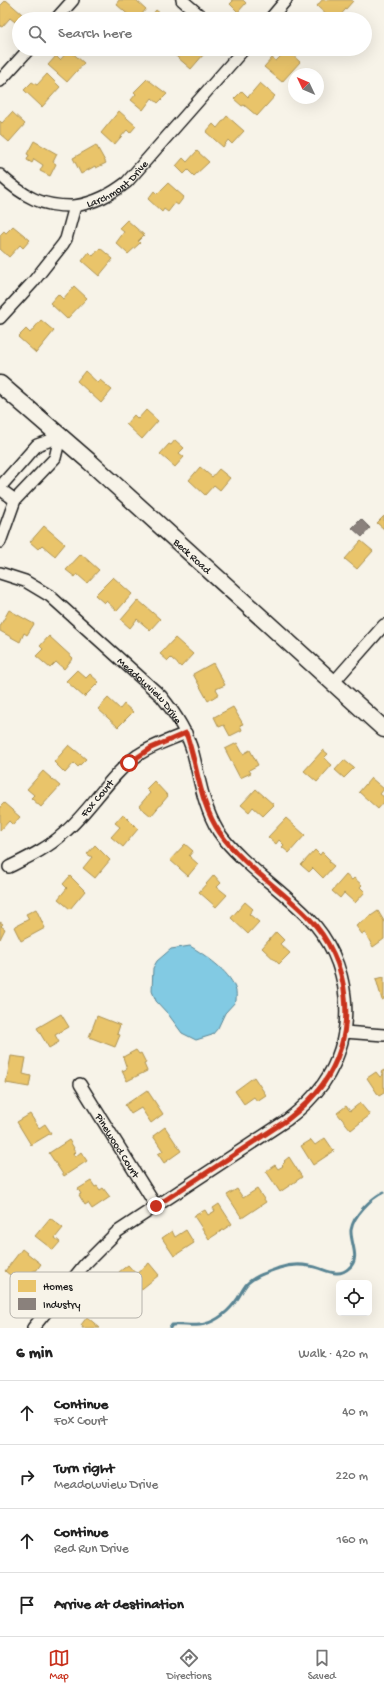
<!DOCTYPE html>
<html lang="en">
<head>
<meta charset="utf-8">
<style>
	body { margin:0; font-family:"Gochi Hand",sans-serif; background:#f6f6f6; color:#222 }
	.controls { position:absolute; right:12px; bottom:12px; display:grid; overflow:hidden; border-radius:6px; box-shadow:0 4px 16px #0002 }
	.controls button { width:36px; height:36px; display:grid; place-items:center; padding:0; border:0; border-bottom:1px solid #e0e0e0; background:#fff; color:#222; font:20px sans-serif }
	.compass { position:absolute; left:288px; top:68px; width:36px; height:36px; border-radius:50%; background:#fff; box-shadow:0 4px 16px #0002; rotate:314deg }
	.stop { position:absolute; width:12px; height:12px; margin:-9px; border:3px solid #c8321e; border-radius:50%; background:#fff }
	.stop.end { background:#c8321e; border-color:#fff; box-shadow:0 1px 4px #0008 }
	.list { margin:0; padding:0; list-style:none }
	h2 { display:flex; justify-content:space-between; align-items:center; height:52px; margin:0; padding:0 16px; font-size:17px }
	h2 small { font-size:13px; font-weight:400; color:#767676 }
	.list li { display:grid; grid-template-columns:26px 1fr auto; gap:12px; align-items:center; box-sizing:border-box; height:64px; padding:0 16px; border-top:1px solid #e0e0e0 }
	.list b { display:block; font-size:15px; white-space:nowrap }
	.list p { margin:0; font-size:13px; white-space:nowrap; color:#767676 }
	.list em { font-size:13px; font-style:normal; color:#767676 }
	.icon { flex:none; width:22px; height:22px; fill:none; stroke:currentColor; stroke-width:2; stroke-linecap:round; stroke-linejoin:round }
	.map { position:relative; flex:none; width:384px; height:1328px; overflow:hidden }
	.search { position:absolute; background:#fff; box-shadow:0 4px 16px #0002; left:12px; right:12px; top:12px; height:44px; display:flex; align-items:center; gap:10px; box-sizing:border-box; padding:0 14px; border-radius:22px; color:#767676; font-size:15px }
	.sheet { height:308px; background:#fff }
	nav { display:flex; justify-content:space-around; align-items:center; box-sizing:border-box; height:56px; border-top:1px solid #e0e0e0; background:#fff; font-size:11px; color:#767676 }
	nav a { display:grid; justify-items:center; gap:2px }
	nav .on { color:#c8321e }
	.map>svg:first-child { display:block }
	.water { fill:#82cae3; stroke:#598493 }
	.homes { fill:#e9c46a; stroke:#ac9253 }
	.industry { fill:#8a817c; stroke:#69635f }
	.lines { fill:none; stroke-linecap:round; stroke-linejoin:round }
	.stream { stroke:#598493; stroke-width:3 }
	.street-casing { stroke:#1c1c1c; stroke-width:14 }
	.secondary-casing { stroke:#1c1c1c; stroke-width:19 }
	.street { stroke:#f7f3e8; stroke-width:11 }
	.secondary { stroke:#f7f3e8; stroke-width:16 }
	.route { stroke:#c8321e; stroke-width:5 }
	.labels { text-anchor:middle; stroke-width:4; stroke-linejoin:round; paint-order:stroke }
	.street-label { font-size:11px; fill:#1c1c1c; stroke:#f7f3e8 }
	.key { fill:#f7f3e8; stroke:#b5b2ab; stroke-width:1 }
	.key-label { font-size:11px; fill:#1c1c1c }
</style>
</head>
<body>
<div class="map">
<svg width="384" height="1328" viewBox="0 0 384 1328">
	<rect width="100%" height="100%" fill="#f7f3e8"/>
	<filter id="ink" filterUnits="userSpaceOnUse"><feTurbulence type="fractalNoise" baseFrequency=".025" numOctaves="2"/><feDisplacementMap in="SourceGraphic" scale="8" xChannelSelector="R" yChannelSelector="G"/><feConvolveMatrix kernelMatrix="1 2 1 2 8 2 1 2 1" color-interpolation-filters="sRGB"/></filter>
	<g filter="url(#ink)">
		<!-- water -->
		<path class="water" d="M190 946C205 955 229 971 235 988 237 992 236 997 236 1001L225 1013 218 1028 212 1035 196 1040 182 1033 168 1014 156 1001 152 991 153 968 157 961 171 949Z"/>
		<!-- homes -->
		<g class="homes">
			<polygon points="6,0 22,14 15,22 10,18 2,27 0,26 0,6"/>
			<polygon points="119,0 136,0 146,9 138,19 133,19 116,4"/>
			<polygon points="231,0 243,0 246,3 238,12 230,4 233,1"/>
			<polygon points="322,0 351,0 353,1 337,19 331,19 317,6"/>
			<polygon points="156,10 166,18 165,19 149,19"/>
			<polygon points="172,49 192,49 196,52 198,49 204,54 191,69 170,51"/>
			<polygon points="69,50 84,63 67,82 48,65 56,56 60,60"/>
			<polygon points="287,50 300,62 282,82 264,67 272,58 276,61"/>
			<polygon points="47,74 60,87 42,107 24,90 32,82 37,85"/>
			<polygon points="147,79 167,94 158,103 152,98 143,110 131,100 136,94 134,92"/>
			<polygon points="260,83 275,96 257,116 244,105 242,106 234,99 242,91 248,97"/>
			<polygon points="119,111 136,126 130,133 127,130 114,145 101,133"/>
			<polygon points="12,112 25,124 9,142 0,134 0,121 2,123"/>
			<polygon points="227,116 244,131 232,144 228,140 223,147 206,132 213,124 217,128"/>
			<polygon points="34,141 57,154 53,162 56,164 50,176 40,171 43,165 34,159 32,163 27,160 29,155 27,154"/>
			<polygon points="96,145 106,163 96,168 95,166 81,174 73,158"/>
			<polygon points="197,151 209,162 194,176 188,170 184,174 176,166 183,158 187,162"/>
			<polygon points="168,183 184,197 178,205 175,203 168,212 164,209 162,212 148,199 154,191 157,194"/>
			<polygon points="127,220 144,235 138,241 140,243 128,254 116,243 124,232 119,228"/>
			<polygon points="13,226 30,240 23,248 20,245 9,257 0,249 0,235 4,231 6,233"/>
			<polygon points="100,248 113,259 99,276 82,261 89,252 93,256"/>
			<polygon points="74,286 87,298 67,319 50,303 58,294 63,299"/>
			<polygon points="41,320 54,331 36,353 18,337 26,329 30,333"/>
			<polygon points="85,371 98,383 100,380 112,390 101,403 77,381"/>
			<polygon points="146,410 158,421 142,439 126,424 134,415 138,419"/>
			<polygon points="175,440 184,448 179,453 184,457 175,467 160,454 169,444 171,445"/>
			<polygon points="200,467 212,477 219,469 230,478 220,490 214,485 205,495 189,480"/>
			<polygon points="384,516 384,529 377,523"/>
			<polygon points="44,526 65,544 55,556 42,545 38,549 30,542"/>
			<polygon points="361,541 373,551 357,569 345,559"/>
			<polygon points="81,554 99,570 87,583 77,574 75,577 66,570"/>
			<polygon points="113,577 132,594 117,611 106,601 104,603 95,595"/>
			<polygon points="138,600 160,619 150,630 137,619 130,628 121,620"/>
			<polygon points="9,610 34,624 27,635 24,633 20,642 0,631 0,626"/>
			<polygon points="49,636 73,658 64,669 56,662 50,668 36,656 43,649 40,646"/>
			<polygon points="175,638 193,654 181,667 171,658 168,661 160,654"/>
			<polygon points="213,663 225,685 216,689 219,694 208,701 193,674"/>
			<polygon points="77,670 86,678 90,674 99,682 84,697 66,681"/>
			<polygon points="108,698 120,709 124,704 133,712 118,727 98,709"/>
			<polygon points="233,707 243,724 240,725 242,730 230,736 224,725 219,727 214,717"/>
			<polygon points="237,743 243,754 250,750 258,765 249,770 251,773 240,778 225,749"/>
			<polygon points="69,745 86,759 78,767 74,763 65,773 54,762"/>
			<polygon points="323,750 328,754 324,758 332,765 317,782 304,771"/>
			<polygon points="344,760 354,768 344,778 335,770"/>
			<polygon points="43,771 60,786 41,807 31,798 34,795 27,789"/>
			<polygon points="371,778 384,789 380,794 384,797 384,802 378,809 359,792"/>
			<polygon points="154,781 168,796 151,816 139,806 150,793 146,789"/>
			<polygon points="256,789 274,805 263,816 253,807 249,812 241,805"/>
			<polygon points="4,803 20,817 13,825 9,821 0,831 0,807"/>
			<polygon points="123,814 138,829 123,847 111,837 120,827 115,823"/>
			<polygon points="286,818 305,835 289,853 282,847 284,845 279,840 276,844 268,837"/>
			<polygon points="185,844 193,851 189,856 198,864 188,876 170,860"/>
			<polygon points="95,845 110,860 95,878 83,868 92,857 87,854"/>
			<polygon points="315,850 320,855 322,852 330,860 329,862 334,866 323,878 313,868 309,872 301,865"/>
			<polygon points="214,875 221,883 217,887 227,895 216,907 199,892"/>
			<polygon points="346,875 352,880 354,878 362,885 360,887 365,892 355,903 344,893 340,898 332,891"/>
			<polygon points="70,876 85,891 70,909 58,899 67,888 63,884"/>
			<polygon points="245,902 253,909 249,914 259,922 248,934 231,918"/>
			<polygon points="36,909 45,928 21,941 14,927 29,919 26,914"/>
			<polygon points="378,911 384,921 384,939 373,947 365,933 362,934 356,926"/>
			<polygon points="0,922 3,924 1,926 5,929 0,939"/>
			<polygon points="276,932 284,940 280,944 290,953 279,964 262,948"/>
			<polygon points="384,977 384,999 382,1000 376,979"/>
			<polygon points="61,1014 69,1027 55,1035 59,1042 49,1048 37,1028"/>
			<polygon points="97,1016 120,1025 117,1034 120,1035 115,1047 89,1037"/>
			<polygon points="136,1050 139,1054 141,1053 146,1063 144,1064 147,1071 127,1081 122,1071 127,1069 123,1057"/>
			<polygon points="11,1056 26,1058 23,1074 31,1076 29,1087 6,1083"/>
			<polygon points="384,1070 384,1093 379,1096 367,1078 376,1072 380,1077 383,1075 381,1072"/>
			<polygon points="254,1077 266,1095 257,1101 254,1097 244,1104 235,1091"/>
			<polygon points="147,1090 163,1114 151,1123 141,1108 131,1114 125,1105"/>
			<polygon points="360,1103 370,1115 351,1130 337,1113 346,1106 350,1111"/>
			<polygon points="30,1114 39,1128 45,1124 51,1133 31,1145 17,1122"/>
			<polygon points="165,1127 181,1151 164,1163 158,1154 163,1151 153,1136"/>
			<polygon points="325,1138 334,1151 313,1165 301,1146 311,1140 315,1145"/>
			<polygon points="69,1140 74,1148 73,1149 75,1152 73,1154 75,1157 81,1152 87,1161 64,1176 49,1153"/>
			<polygon points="289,1157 302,1177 280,1192 266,1171 275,1165 278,1169 283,1166 282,1165 285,1162 284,1161"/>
			<polygon points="91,1181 95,1187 97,1186 100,1190 103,1188 110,1197 92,1209 88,1203 85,1205 79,1195 81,1194 78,1189"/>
			<polygon points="237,1189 243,1198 257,1189 266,1202 242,1218 227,1195"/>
			<polygon points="219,1204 232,1224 209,1239 194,1216 205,1210 208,1215 215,1211 213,1208"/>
			<polygon points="50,1218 63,1228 55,1238 60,1242 53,1250 35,1236"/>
			<polygon points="186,1230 194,1243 174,1256 162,1238 172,1231 175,1237"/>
			<polygon points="22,1249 41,1264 36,1271 35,1270 28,1275 32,1278 25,1287 5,1271"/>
			<polygon points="149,1263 159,1275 138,1292 134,1287 133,1288 119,1272 128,1265 136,1274"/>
			<polygon points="87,1317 100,1328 82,1328 83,1326 81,1325"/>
		</g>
		<!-- industry -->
		<polygon class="industry" points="361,519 370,528 362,537 352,528"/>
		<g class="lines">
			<!-- stream -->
			<path class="stream" d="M170 1328 172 1325C183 1324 195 1327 205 1324 219 1320 230 1310 238 1298 241 1293 243 1289 246 1285 254 1276 268 1272 279 1268 288 1265 299 1264 309 1266 323 1267 337 1280 349 1268 361 1258 350 1243 351 1230 353 1216 371 1198 384 1192"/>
			<!-- street casing -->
			<g class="street-casing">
				<g id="street">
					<polyline points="182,0 204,19"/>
					<polyline points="56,19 73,0"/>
					<polyline points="270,19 286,0"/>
					<polyline points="0,81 29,49"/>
					<path d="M0 175C24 197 42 207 75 206"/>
					<path id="s1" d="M0 318 33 282 63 244 66 239 75 206C96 202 110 195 127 182L244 49"/>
					<polyline points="0,487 37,445 60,437"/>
					<polyline points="0,489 15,500"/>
					<polyline points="0,542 15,500 55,458 60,437"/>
					<path id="s2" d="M0 573 25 581 50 596 161 696C175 713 187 731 193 753 200 780 203 806 218 831 238 861 282 890 308 917 351 961 359 1032 323 1084 313 1098 301 1109 287 1120L117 1232 85 1264 33 1328"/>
					<polyline points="333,683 384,625"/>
					<path id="s3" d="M9 867C29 857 48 848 64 833 91 810 109 776 138 755 153 745 170 740 186 733"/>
					<polyline points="344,1032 384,1035"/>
					<path id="s4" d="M80 1084 156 1206"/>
				</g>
			</g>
			<!-- secondary casing -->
			<g class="secondary-casing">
				<g id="secondary">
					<path id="s5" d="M0 384 90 462 384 729"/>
				</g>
			</g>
			<!-- street -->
			<use href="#street" class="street"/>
			<!-- secondary -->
			<use href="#secondary" class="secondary"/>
		</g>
	</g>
	<g class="lines" filter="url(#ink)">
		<!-- route -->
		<path class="route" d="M129 763 151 748 186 733C198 766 199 803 220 833 243 866 280 888 308 917 351 961 359 1032 323 1084 313 1098 301 1109 287 1120L156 1206"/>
	</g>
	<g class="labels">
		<!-- street labels -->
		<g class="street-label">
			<text dy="4" stroke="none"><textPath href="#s1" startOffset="186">Larchmont Drive</textPath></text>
			<text dy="4" stroke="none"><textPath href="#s5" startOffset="258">Beck Road</textPath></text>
			<text dy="4" stroke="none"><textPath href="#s2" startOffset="193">Meadowview Drive</textPath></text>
			<text dy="4" stroke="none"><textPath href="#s3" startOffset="113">Fox Court</textPath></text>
			<text dy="4" stroke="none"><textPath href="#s4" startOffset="72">Pinewood Court</textPath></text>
		</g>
	</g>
	<!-- legend -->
	<rect x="10" y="1272" width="132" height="46" rx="6" class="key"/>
	<rect x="18" y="1280" width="18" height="12" fill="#e9c46a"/>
	<rect x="18" y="1298" width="18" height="12" fill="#8a817c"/>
	<g class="key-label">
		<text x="43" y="1290">Homes</text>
		<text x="43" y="1308">Industry</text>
	</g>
</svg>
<div class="controls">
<button><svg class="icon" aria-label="locate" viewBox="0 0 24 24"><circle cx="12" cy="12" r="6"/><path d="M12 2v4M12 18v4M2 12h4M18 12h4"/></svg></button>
</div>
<svg class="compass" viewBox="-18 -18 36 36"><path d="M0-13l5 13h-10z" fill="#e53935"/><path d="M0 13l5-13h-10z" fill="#767676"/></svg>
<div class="stop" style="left:129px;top:763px"></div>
<div class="stop end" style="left:156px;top:1206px"></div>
<div class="search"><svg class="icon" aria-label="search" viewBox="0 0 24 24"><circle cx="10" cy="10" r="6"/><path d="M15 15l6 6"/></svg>Search here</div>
</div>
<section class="sheet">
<h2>6 min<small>Walk · 420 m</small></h2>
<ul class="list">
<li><svg class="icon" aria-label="ahead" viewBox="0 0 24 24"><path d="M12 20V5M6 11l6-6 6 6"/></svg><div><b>Continue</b><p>Fox Court</p></div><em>40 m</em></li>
<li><svg class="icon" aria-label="right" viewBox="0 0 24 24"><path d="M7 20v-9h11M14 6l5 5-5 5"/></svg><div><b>Turn right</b><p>Meadowview Drive</p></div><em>220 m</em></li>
<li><svg class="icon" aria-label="ahead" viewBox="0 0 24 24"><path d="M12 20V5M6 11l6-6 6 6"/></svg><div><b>Continue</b><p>Red Run Drive</p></div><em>160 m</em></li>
<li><svg class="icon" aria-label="arrive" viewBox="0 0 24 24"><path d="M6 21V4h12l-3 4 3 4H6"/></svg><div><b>Arrive at destination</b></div></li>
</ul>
</section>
<nav>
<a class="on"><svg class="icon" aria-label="map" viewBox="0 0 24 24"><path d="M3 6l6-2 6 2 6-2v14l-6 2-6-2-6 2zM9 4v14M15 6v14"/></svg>Map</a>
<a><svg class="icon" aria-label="directions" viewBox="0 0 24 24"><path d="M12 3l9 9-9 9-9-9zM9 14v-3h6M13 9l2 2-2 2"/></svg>Directions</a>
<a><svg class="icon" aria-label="saved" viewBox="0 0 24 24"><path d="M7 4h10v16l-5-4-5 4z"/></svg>Saved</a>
</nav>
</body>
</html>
